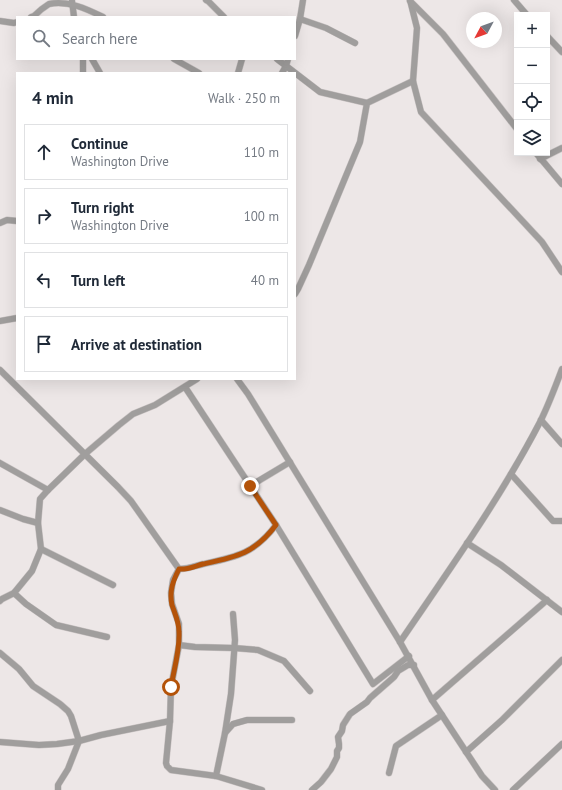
<!DOCTYPE html>
<html lang="en">
<head>
<meta charset="utf-8">
<style>
	body { margin:0; font-family:"PT Sans",sans-serif; background:#f2f2f3; color:#1f2937 }
	.controls { position:absolute; right:12px; top:12px; display:grid; overflow:hidden; border-radius:0px; box-shadow:0 4px 16px #0002 }
	.controls button { width:36px; height:36px; display:grid; place-items:center; padding:0; border:0; border-bottom:1px solid #e0e1e3; background:#fff; color:#1f2937; font:20px sans-serif }
	.compass { position:absolute; left:466px; top:12px; width:36px; height:36px; border-radius:50%; background:#fff; box-shadow:0 4px 16px #0002; rotate:229deg }
	.stop { position:absolute; width:12px; height:12px; margin:-9px; border:3px solid #b45309; border-radius:50%; background:#fff }
	.stop.end { background:#b45309; border-color:#fff; box-shadow:0 1px 4px #0008 }
	.list { margin:0; padding:0; list-style:none }
	h2 { display:flex; justify-content:space-between; align-items:center; height:52px; margin:0; padding:0 16px; font-size:17px }
	h2 small { font-size:13px; font-weight:400; color:#747a83 }
	.list li { display:grid; grid-template-columns:26px 1fr auto; gap:12px; align-items:center; box-sizing:border-box; height:56px; margin:0 8px 8px; padding:0 8px; border:1px solid #e0e1e3; border-radius:0px }
	.list b { display:block; font-size:15px; white-space:nowrap }
	.list p { margin:0; font-size:13px; white-space:nowrap; color:#747a83 }
	.list em { font-size:13px; font-style:normal; color:#747a83 }
	.icon { flex:none; width:22px; height:22px; fill:none; stroke:currentColor; stroke-width:2; stroke-linecap:round; stroke-linejoin:round }
	.map { position:relative; flex:none; width:562px; height:790px; overflow:hidden }
	.search { position:absolute; background:#fff; box-shadow:0 4px 16px #0002; left:16px; top:16px; width:280px; height:44px; display:flex; align-items:center; gap:10px; box-sizing:border-box; padding:0 14px; border-radius:0px; color:#747a83; font-size:15px }
	.panel { position:absolute; background:#fff; box-shadow:0 4px 16px #0002; left:16px; top:72px; width:280px; height:308px; border-radius:0px }
	.map>svg:first-child { display:block }
	.lines { fill:none; stroke-linecap:round; stroke-linejoin:round }
	.street-casing { stroke:#cac4c4; stroke-width:7 }
	.street { stroke:#a09e9d; stroke-width:6 }
	.route { stroke:#b45309; stroke-width:5 }
</style>
</head>
<body>
<div class="map">
<svg width="562" height="790" viewBox="0 0 562 790">
	<rect width="100%" height="100%" fill="#ede7e7"/>
	<g class="lines">
		<!-- street casing -->
		<g class="street-casing">
			<g id="street">
				<polyline points="206,0 208,1 224,17"/>
				<polyline points="410,0 417,28 413,81 421,112 542,242 562,272"/>
				<polyline points="514,0 527,15"/>
				<polyline points="72,1 74,17"/>
				<polyline points="410,1 443,34 517,129"/>
				<path d="M31 17 34 16C38 12 44 7 49 4 68 0 87 9 103 17"/>
				<polyline points="300,19 326,28 355,43"/>
				<polyline points="0,21 14,23 17,22"/>
				<polyline points="295,36 300,19 303,0"/>
				<polyline points="547,36 562,52"/>
				<polyline points="83,59 83,73"/>
				<polyline points="92,59 100,73"/>
				<polyline points="174,59 199,73"/>
				<polyline points="277,59 320,92 367,103"/>
				<polyline points="238,73 242,59"/>
				<polyline points="282,73 286,66 288,59"/>
				<polyline points="536,153 562,184"/>
				<polyline points="540,159 562,148"/>
				<polyline points="0,223 7,220 17,221"/>
				<polyline points="295,294 298,289 309,265 360,142 367,103 413,81"/>
				<polyline points="0,321 17,318"/>
				<polyline points="0,370 118,487 131,501 179,569"/>
				<polyline points="237,379 248,394 400,642 432,700 482,776 495,790"/>
				<polyline points="185,387 276,525 373,684 409,656"/>
				<polyline points="541,420 562,444"/>
				<polyline points="0,463 48,490"/>
				<polyline points="511,474 553,521 562,521"/>
				<polyline points="250,486 290,462"/>
				<polyline points="0,510 23,519 38,523"/>
				<polyline points="467,543 501,565 562,612"/>
				<polyline points="41,549 113,585"/>
				<polyline points="14,593 26,604 56,625 107,637"/>
				<polyline points="0,601 2,599 14,593 32,571 41,549 38,523 40,499 48,490 85,454 119,425 133,414 155,405 197,379"/>
				<path d="M400 642C449 570 500 499 540 422 548 406 556 385 562 369"/>
				<polyline points="179,645 195,647 234,648 258,650 284,661 310,691"/>
				<polyline points="0,653 19,669 33,686 60,704 68,711 71,716 79,741 68,769 58,785 58,790"/>
				<polyline points="432,700 547,600"/>
				<polyline points="225,733 231,694 235,640 233,614"/>
				<polyline points="0,742 39,745 57,744 79,741 101,735 170,721"/>
				<polyline points="466,752 502,720 562,660"/>
				<polyline points="389,773 396,746 442,715"/>
				<polyline points="216,776 225,733 233,724 247,720 292,720"/>
				<path d="M262 790 216 776 171 770 167 766 166 763 170 721 171 687 179 645V624L172 604 171 593 173 580 179 569C187 569 195 566 203 564 236 557 254 554 276 525"/>
				<polyline points="312,790 321,782 331,769 337,757 337,751 339,748 339,744 338,737 342,731 343,725 350,714 367,702 370,698 394,677 398,671 408,665 414,665"/>
				<polyline points="513,790 562,744"/>
			</g>
		</g>
		<!-- street -->
		<use href="#street" class="street"/>
	</g>
	<g class="lines">
		<!-- route -->
		<path class="route" d="M171 687C174 669 180 650 179 632 179 622 175 614 172 605 169 591 173 581 179 569 187 570 195 566 203 564 236 557 254 554 276 525L250 486"/>
	</g>
</svg>
<div class="controls">
<button>+</button>
<button>−</button>
<button><svg class="icon" aria-label="locate" viewBox="0 0 24 24"><circle cx="12" cy="12" r="6"/><path d="M12 2v4M12 18v4M2 12h4M18 12h4"/></svg></button>
<button><svg class="icon" aria-label="layers" viewBox="0 0 24 24"><path d="M12 4l9 5-9 5-9-5zM3 14l9 5 9-5"/></svg></button>
</div>
<svg class="compass" viewBox="-18 -18 36 36"><path d="M0-13l5 13h-10z" fill="#e53935"/><path d="M0 13l5-13h-10z" fill="#747a83"/></svg>
<div class="stop" style="left:171px;top:687px"></div>
<div class="stop end" style="left:250px;top:486px"></div>
<div class="search"><svg class="icon" aria-label="search" viewBox="0 0 24 24"><circle cx="10" cy="10" r="6"/><path d="M15 15l6 6"/></svg>Search here</div>
<section class="panel">
<h2>4 min<small>Walk · 250 m</small></h2>
<ul class="list">
<li><svg class="icon" aria-label="ahead" viewBox="0 0 24 24"><path d="M12 20V5M6 11l6-6 6 6"/></svg><div><b>Continue</b><p>Washington Drive</p></div><em>110 m</em></li>
<li><svg class="icon" aria-label="right" viewBox="0 0 24 24"><path d="M7 20v-9h11M14 6l5 5-5 5"/></svg><div><b>Turn right</b><p>Washington Drive</p></div><em>100 m</em></li>
<li><svg class="icon" aria-label="left" viewBox="0 0 24 24"><path d="M17 20v-9H6M10 6l-5 5 5 5"/></svg><div><b>Turn left</b></div><em>40 m</em></li>
<li><svg class="icon" aria-label="arrive" viewBox="0 0 24 24"><path d="M6 21V4h12l-3 4 3 4H6"/></svg><div><b>Arrive at destination</b></div></li>
</ul>
</section>
</div>
</body>
</html>
